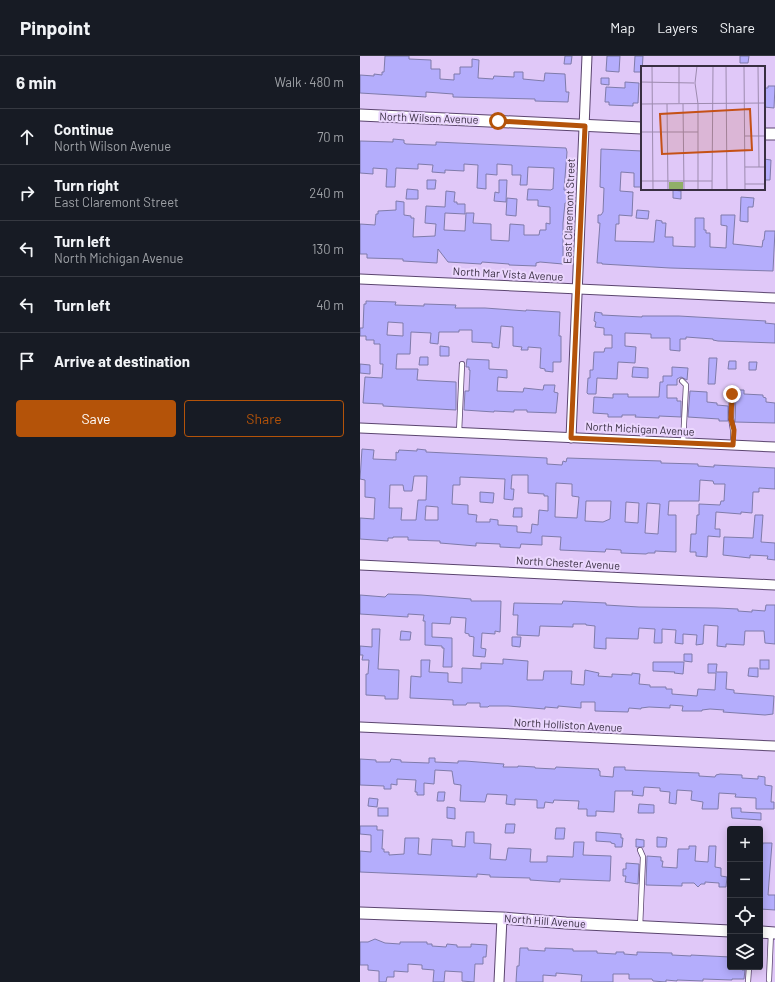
<!DOCTYPE html>
<html lang="en">
<head>
<meta charset="utf-8">
<style>
	body { margin:0; font-family:Barlow,sans-serif; background:#242831; color:#f1f3f6 }
	.controls { position:absolute; right:12px; bottom:12px; display:grid; overflow:hidden; border-radius:4px; box-shadow:0 2px 10px #0003 }
	.controls button { width:36px; height:36px; display:grid; place-items:center; padding:0; border:0; border-bottom:1px solid #363941; background:#171b24; color:#f1f3f6; font:20px sans-serif }
	.stop { position:absolute; width:12px; height:12px; margin:-9px; border:3px solid #b45309; border-radius:50%; background:#fff }
	.stop.end { background:#b45309; border-color:#fff; box-shadow:0 1px 4px #0008 }
	.list { margin:0; padding:0; list-style:none }
	h2 { display:flex; justify-content:space-between; align-items:center; height:52px; margin:0; padding:0 16px; font-size:17px }
	h2 small { font-size:13px; font-weight:400; color:#9ea1a6 }
	.list li { display:grid; grid-template-columns:26px 1fr auto; gap:12px; align-items:center; box-sizing:border-box; height:56px; padding:0 16px; border-top:1px solid #363941 }
	.list b { display:block; font-size:15px; white-space:nowrap }
	.list p { margin:0; font-size:13px; white-space:nowrap; color:#9ea1a6 }
	.list em { font-size:13px; font-style:normal; color:#9ea1a6 }
	.actions { display:flex; gap:8px; padding:12px 16px }
	.actions a { flex:1; padding:9px 0; border:1px solid #b45309; border-radius:4px; text-align:center; font-size:14px; color:#b45309 }
	.actions .main { background:#b45309; color:#fff }
	.icon { flex:none; width:22px; height:22px; fill:none; stroke:currentColor; stroke-width:2; stroke-linecap:round; stroke-linejoin:round }
	.map { position:relative; flex:none; width:415px; height:926px; overflow:hidden }
	header { display:flex; align-items:center; gap:24px; box-sizing:border-box; height:56px; padding:0 20px; background:#171b24; border-bottom:1px solid #363941 }
	header strong { font-size:19px }
	nav { display:flex; gap:22px; margin-inline-start:auto; font-size:14px }
	main { display:flex }
	aside { flex:1; background:#171b24 }
	.map>svg:first-child { display:block }
	.building { fill:#b4adfc; stroke:#7f7baa; fill-rule:evenodd }
	.lines { fill:none; stroke-linecap:round; stroke-linejoin:round }
	.service-casing { stroke:#5b456f; stroke-width:6 }
	.minor-casing { stroke:#5b456f; stroke-width:11 }
	.tertiary-casing { stroke:#5b456f; stroke-width:13 }
	.service { stroke:#fff; stroke-width:4.5 }
	.minor { stroke:#fff; stroke-width:9 }
	.tertiary { stroke:#fff; stroke-width:11 }
	.route { stroke:#b45309; stroke-width:5 }
	.labels { text-anchor:middle; stroke-width:4; stroke-linejoin:round; paint-order:stroke }
	.street-label { font-size:11px; fill:#392f42; stroke:#ebd7fe }
	.inset-road { fill:none; stroke:#9d8baf; stroke-width:1 }
	.view { fill:#c55117; fill-opacity:0.15; stroke:#c55117; stroke-width:2 }
	.inset-edge { fill:none; stroke:#392f42; stroke-width:2 }
</style>
</head>
<body>
<header>
<strong>Pinpoint</strong>
<nav><a>Map</a><a>Layers</a><a>Share</a></nav>
</header>
<main>
<aside>
<h2>6 min<small>Walk · 480 m</small></h2>
<ul class="list">
<li><svg class="icon" aria-label="ahead" viewBox="0 0 24 24"><path d="M12 20V5M6 11l6-6 6 6"/></svg><div><b>Continue</b><p>North Wilson Avenue</p></div><em>70 m</em></li>
<li><svg class="icon" aria-label="right" viewBox="0 0 24 24"><path d="M7 20v-9h11M14 6l5 5-5 5"/></svg><div><b>Turn right</b><p>East Claremont Street</p></div><em>240 m</em></li>
<li><svg class="icon" aria-label="left" viewBox="0 0 24 24"><path d="M17 20v-9H6M10 6l-5 5 5 5"/></svg><div><b>Turn left</b><p>North Michigan Avenue</p></div><em>130 m</em></li>
<li><svg class="icon" aria-label="left" viewBox="0 0 24 24"><path d="M17 20v-9H6M10 6l-5 5 5 5"/></svg><div><b>Turn left</b></div><em>40 m</em></li>
<li><svg class="icon" aria-label="arrive" viewBox="0 0 24 24"><path d="M6 21V4h12l-3 4 3 4H6"/></svg><div><b>Arrive at destination</b></div></li>
</ul>
<div class="actions"><a class="main">Save</a><a>Share</a></div>
</aside>
<div class="map">
<svg width="415" height="926" viewBox="0 0 415 926">
	<rect width="100%" height="100%" fill="#e0c8f8"/>
	<!-- building -->
	<g class="building">
		<polygon points="25,0 49,0 49,3 71,4 71,13 80,13 80,23 94,24 94,18 100,18 100,11 112,11 112,3 119,4 118,22 133,23 134,20 154,21 154,16 163,16 163,23 184,25 185,17 205,18 206,36 209,36 208,46 175,45 175,43 93,41 93,38 66,36 66,41 0,37 0,19 14,20 14,18 22,19 22,16 24,16"/>
		<polygon points="205,0 212,0 211,8 204,8"/>
		<polygon points="247,0 260,0 259,16 246,15"/>
		<polygon points="275,0 283,0 282,16 274,16"/>
		<polygon points="380,0 389,0 388,7 380,7"/>
		<polygon points="241,22 249,22 249,29 241,28"/>
		<polygon points="265,26 279,27 278,47 273,47 273,50 249,49 249,46 245,46 246,31 265,32"/>
		<polygon points="408,30 415,30 414,52 404,51 404,32 408,32"/>
		<polygon points="33,83 44,84 44,87 46,88 73,89 76,89 76,86 206,92 207,96 204,134 209,134 208,147 205,147 203,167 203,208 180,206 176,207 176,210 149,209 149,208 122,206 121,208 88,206 78,193 77,207 43,205 43,203 7,202 7,198 0,198 0,168 15,169 16,158 18,158 18,155 36,154 36,145 44,146 44,159 51,160 51,162 54,162 53,181 75,180 76,168 65,167 66,150 85,151 86,135 95,136 94,146 97,146 97,148 105,148 105,158 85,157 84,174 105,175 106,157 114,157 113,167 131,168 131,184 149,185 150,168 164,169 164,179 179,179 180,174 186,174 186,167 190,168 190,151 178,150 178,144 167,144 168,133 191,134 192,133 193,133 194,112 168,111 167,129 160,129 161,119 152,119 152,109 137,108 137,119 126,118 126,133 117,132 118,109 104,108 104,115 85,114 85,117 72,116 73,109 58,108 58,113 36,112 35,131 26,131 27,113 13,112 13,118 0,117 0,85 33,86"/>
		<polygon points="241,93 282,95 282,126 281,131 274,131 274,117 261,116 260,135 273,136 272,160 259,159 259,168 256,168 255,185 294,186 296,164 302,165 302,167 306,167 305,181 313,181 313,190 335,191 335,162 344,162 344,174 346,174 346,177 350,177 350,191 366,192 367,170 361,169 361,159 375,159 373,188 402,191 403,184 404,184 405,175 415,175 413,215 310,212 242,208 242,207 237,207 240,167 238,167 238,159 241,159 243,156 244,132 240,131"/>
		<polygon points="404,103 411,104 410,124 404,124"/>
		<polygon points="67,124 76,124 75,133 67,133"/>
		<polygon points="139,124 147,124 146,146 134,145 135,136 139,137"/>
		<polygon points="47,133 58,134 58,143 46,143"/>
		<polygon points="313,134 321,135 321,143 313,142"/>
		<polygon points="381,141 394,142 393,151 388,151 388,166 380,165"/>
		<polygon points="147,142 157,143 156,160 146,159"/>
		<polygon points="277,154 289,155 288,163 276,162"/>
		<path d="M6 245 36 246 35 249 64 250V248L96 249 95 252H125L166 255V254L200 256 199 280H201V306H193V316L185 315V313L180 312 181 292 168 291V294H161L162 291 153 290V271L141 270 139 292 132 291V287L112 286V274H99V276H79L78 288 70 287 71 277 51 276 50 298H37L36 313H58L57 324 96 326V354L23 350V348L3 347 5 321 22 322 23 308H20V288H14V284H6V280H0V272H3L4 248H6ZM28 266 43 267V280L27 279Z"/>
		<polygon points="235,256 242,257 242,259 282,261 282,260 319,260 406,265 405,267 415,268 415,287 358,285 353,284 353,283 326,281 326,283 320,283 320,295 310,294 310,282 291,282 291,278 265,277 265,290 276,291 275,307 258,306 257,323 237,322 236,338 228,338 227,337 228,322 230,322 230,314 233,314 234,296 244,296 245,292 252,292 252,279 244,279 244,272 235,271 236,266 234,265"/>
		<polygon points="80,290 89,291 89,300 80,300"/>
		<polygon points="60,301 68,301 68,309 59,309"/>
		<polygon points="349,302 357,302 355,328 348,328"/>
		<polygon points="107,303 129,304 129,313 147,314 147,322 138,321 137,335 163,336 164,332 183,334 184,329 195,329 194,336 198,337 196,357 167,356 167,354 154,354 154,356 134,355 134,356 104,354 105,335 109,335 110,314 109,314 109,311 106,311"/>
		<polygon points="369,305 376,305 376,313 368,313"/>
		<polygon points="389,306 397,306 396,314 389,314"/>
		<polygon points="0,308 10,309 10,318 0,317"/>
		<polygon points="273,311 288,312 288,322 272,321"/>
		<polygon points="312,311 328,312 327,324 321,321 317,323 317,329 307,329 307,342 317,342 317,345 321,345 321,361 299,360 299,362 275,361 276,359 262,359 262,361 248,361 248,358 233,357 234,341 253,342 253,338 268,338 268,341 299,341 300,326 303,326 303,320 312,320"/>
		<polygon points="374,334 384,334 384,338 403,339 403,341 406,342 406,346 415,347 415,367 375,366 376,338"/>
		<polygon points="330,335 347,336 347,346 357,347 357,349 368,350 368,365 359,365 359,363 328,361"/>
		<path d="M2 393 14 394 13 403 36 404V396L38 397 39 394 57 395V393L66 394V396L187 402V408L202 409 203 405 206 406 207 402 301 405V407L338 408V410L354 411V409L415 412V433L399 432V436H393L392 457 381 456V458L356 456 355 473H360V481L348 480 347 501 336 500V496H330L331 478H336L337 459H339V448L360 449 361 445H364L365 428H354L353 425 340 424 339 445H309L308 459H316V496L295 495V497H288L286 498 261 497V494L246 493 245 496 200 494 201 481 182 480V489L161 488 160 492 140 491V488L116 487V490L80 487V485L48 484V481H33V482H28V485L0 483V462L14 463 15 442 5 441V424L0 423ZM152 419H168V437L184 438V440H188V455L179 454 178 469 172 468 171 477 157 476V470L138 469V464L130 463V466H116L117 459 108 458V449L92 448 93 429H100V421L145 423 144 443 153 444 154 433H151ZM54 420H67L66 444H58L56 464H41L42 452H29L30 429H43L44 435H52ZM196 427 212 428V440L219 441 217 462 195 461ZM226 445H251L250 463 243 466 225 465ZM266 446 279 447 278 467 265 466ZM287 447 300 448 298 478 285 477ZM66 450 78 451V464H65Z"/>
		<polygon points="120,436 134,437 133,447 120,446"/>
		<polygon points="154,452 162,452 162,461 153,461"/>
		<polygon points="395,459 403,459 401,486 415,487 415,504 407,503 408,500 390,499 390,502 363,499 364,481 393,482"/>
		<polygon points="28,538 61,539 111,543 111,545 141,545 140,576 135,575 135,578 122,577 121,592 126,593 125,601 113,600 114,581 109,580 109,578 105,577 106,562 91,561 90,568 72,567 72,581 92,582 92,611 83,611 84,592 82,592 82,590 65,589 65,565 63,565 64,559 48,558 48,561 0,558 0,539 25,541"/>
		<polygon points="203,545 246,547 246,549 279,551 357,552 378,553 378,555 392,556 392,554 405,555 406,549 415,549 415,588 405,587 404,575 385,575 384,589 366,588 366,591 357,590 358,570 344,569 343,588 336,589 337,579 323,578 323,588 315,587 316,574 302,573 302,587 294,587 295,573 279,572 278,583 246,582 246,593 234,592 235,570 226,569 226,568 213,568 213,571 180,570 179,580 157,579 158,559 153,559 154,547 202,548"/>
		<polygon points="12,573 20,573 18,613 39,614 38,643 25,643 25,640 6,639 6,618 8,618 9,604 2,604 3,599 0,599 0,590 12,591"/>
		<polygon points="41,575 51,576 50,584 40,584"/>
		<polygon points="152,581 161,581 160,591 152,590"/>
		<polygon points="324,598 332,598 332,606 324,605"/>
		<polygon points="143,603 168,605 167,624 183,624 184,615 212,615 211,628 224,629 225,614 239,617 238,620 252,621 252,618 272,619 272,617 280,618 279,628 290,629 290,631 306,631 306,633 312,633 312,638 337,640 338,633 355,634 356,617 348,617 348,608 357,608 356,616 367,616 366,633 374,634 374,637 414,640 413,656 413,658 405,659 363,656 364,654 350,653 342,654 342,655 322,655 323,650 310,649 310,652 289,651 281,652 281,653 269,652 268,656 235,655 235,646 221,646 221,652 198,650 198,652 185,651 185,653 148,650 129,650 128,651 120,651 120,647 107,647 106,649 93,649 93,644 50,642 51,620 61,621 61,604 70,604 69,616 88,617 88,626 102,627 102,612 121,613 121,607 143,608"/>
		<rect x="400" y="604" width="9" height="9"/>
		<polygon points="293,606 324,606 323,618 314,617 315,616 293,615"/>
		<polygon points="389,612 398,612 398,621 388,620"/>
		<polygon points="69,702 75,702 75,706 98,707 98,705 105,705 144,708 143,711 158,711 158,710 175,711 175,712 195,713 196,711 239,713 238,714 240,715 240,720 253,721 254,711 265,711 265,714 339,717 339,720 355,721 356,719 360,718 382,719 382,722 398,723 398,720 405,721 405,729 412,730 411,746 414,746 414,753 396,753 396,742 375,741 376,738 359,737 358,753 342,753 343,746 331,744 332,735 317,734 316,748 309,747 310,736 300,735 300,732 284,731 283,740 272,739 273,735 255,735 254,756 236,755 236,760 227,760 227,753 218,753 219,745 194,744 193,747 185,746 184,752 177,752 177,744 155,743 155,749 146,748 147,739 127,738 125,746 100,745 101,729 94,728 92,715 75,714 74,728 64,727 64,739 57,739 57,736 55,736 56,724 37,723 37,729 31,728 31,733 24,733 24,730 0,729 0,703 16,704 16,706 30,706 31,703 41,704 41,706 69,707"/>
		<polygon points="78,736 85,736 84,745 77,745"/>
		<polygon points="9,742 18,743 17,751 8,750"/>
		<polygon points="279,748 294,749 294,757 278,757"/>
		<polygon points="87,751 95,752 95,763 87,762"/>
		<rect x="18" y="752" width="10" height="8"/>
		<polygon points="371,752 381,752 381,756 401,757 401,764 372,762"/>
		<polygon points="146,768 155,768 154,777 145,777"/>
		<polygon points="0,770 17,770 17,774 23,774 22,793 24,793 24,796 29,796 29,799 44,798 45,782 59,782 58,798 71,799 72,783 92,784 92,790 105,791 106,776 114,776 114,787 131,788 130,803 146,804 148,792 171,793 170,806 187,806 187,800 213,801 214,786 224,786 223,799 251,800 250,825 200,823 200,826 170,824 170,822 130,821 130,819 117,818 117,821 0,816 0,795 11,796 11,779 0,778"/>
		<polygon points="196,772 205,772 204,783 195,783"/>
		<polygon points="236,776 261,778 261,782 263,782 262,791 255,791 255,788 251,787 251,786 236,785"/>
		<polygon points="297,781 307,782 306,791 297,791"/>
		<polygon points="276,783 284,784 284,791 276,791"/>
		<polygon points="403,787 412,787 408,839 415,839 415,854 400,853 400,796 401,796"/>
		<polygon points="329,790 336,790 335,805 348,806 349,790 356,790 355,811 361,812 361,820 367,821 366,831 359,831 359,827 345,826 345,828 341,828 338,831 334,827 322,827 322,830 286,829 287,800 301,801 301,805 303,805 302,811 317,812 318,793 329,793"/>
		<polygon points="266,807 279,808 278,828 265,826 266,820 263,820 263,813 266,813"/>
		<polygon points="15,883 25,887 40,888 40,886 67,886 67,888 72,888 72,890 86,891 87,888 97,889 97,891 111,891 111,888 127,889 126,901 123,901 123,908 115,908 114,926 102,925 102,916 85,915 84,926 73,926 74,914 62,913 62,909 48,908 48,916 34,915 34,921 27,921 26,926 19,926 19,915 8,914 8,909 0,909 0,886 8,886"/>
		<polygon points="160,892 168,892 168,894 185,895 185,892 213,893 213,895 237,895 237,897 256,898 256,896 264,896 264,898 277,899 277,896 312,897 312,899 331,900 331,899 370,901 370,911 382,911 382,914 385,914 384,923 372,923 372,924 343,923 343,925 317,924 317,925 306,924 306,926 293,925 292,923 269,923 269,918 253,918 253,926 221,926 222,919 196,917 196,920 183,919 183,926 156,926 157,910 159,910"/>
	</g>
	<g class="lines">
		<!-- service casing -->
		<g class="service-casing">
			<g id="service">
				<polyline points="322,325 326,329 323,387"/>
				<polyline points="372,338 371,362 373,374 373,389"/>
				<polyline points="99,377 102,308"/>
				<polyline points="280,794 283,801 280,871"/>
				<polyline points="409,924 411,876"/>
				<polyline points="388,926 389,911"/>
			</g>
		</g>
		<!-- minor casing -->
		<g class="minor-casing">
			<g id="minor">
				<polyline points="0,223 415,242"/>
				<polyline points="0,372 415,391"/>
				<polyline points="211,382 227,0"/>
				<polyline points="0,509 415,529"/>
				<polyline points="0,671 415,690"/>
				<polyline points="139,926 142,862"/>
			</g>
		</g>
		<!-- tertiary casing -->
		<g class="tertiary-casing">
			<g id="tertiary">
				<polyline points="0,59 282,72"/>
				<polyline points="404,78 415,78"/>
				<polyline points="0,857 142,862 206,867 370,875"/>
				<polyline points="400,876 415,877"/>
			</g>
		</g>
		<!-- service -->
		<use href="#service" class="service"/>
		<!-- minor -->
		<use href="#minor" class="minor"/>
		<!-- tertiary -->
		<use href="#tertiary" class="tertiary"/>
	</g>
	<g class="lines">
		<!-- route -->
		<polyline class="route" points="138,65 225,70 211,382 373,389 374,374 371,363 372,338"/>
	</g>
	<g class="labels">
		<!-- street labels -->
		<g class="street-label">
			<text transform="translate(69 62) rotate(2)" y="4">North Wilson Avenue</text>
			<text transform="translate(209 155) rotate(-88)" y="4">East Claremont Street</text>
			<text transform="translate(148 218) rotate(3)" y="4">North Mar Vista Avenue</text>
			<text transform="translate(280 373) rotate(3)" y="4">North Michigan Avenue</text>
			<text transform="translate(208 507) rotate(3)" y="4">North Chester Avenue</text>
			<text transform="translate(208 669) rotate(3)" y="4">North Holliston Avenue</text>
			<text transform="translate(185 865) rotate(4)" y="4">North Hill Avenue</text>
		</g>
	</g>
	<!-- overview -->
	<g transform="translate(281 10)">
		<rect width="124" height="124" fill="#e0c8f8"/>
		<path d="M28 116H42V124H28Z" fill="#90af67"/>
		<path class="inset-road" d="M11 0 12 124M38 0V37M56 0 54 17 57 38V124M85 0 86 124M103 0 104 124M117 0 118 101M0 16 53 17M0 38 124 37M26 38 27 124M42 38 43 124M0 66H57M104 70H124M104 101H124M0 115H71M104 118H124M71 124 72 0"/>
		<path class="view" d="M109 43 111 84 21 88 19 48Z"/>
		<rect width="124" height="124" class="inset-edge"/>
	</g>
</svg>
<div class="controls">
<button>+</button>
<button>−</button>
<button><svg class="icon" aria-label="locate" viewBox="0 0 24 24"><circle cx="12" cy="12" r="6"/><path d="M12 2v4M12 18v4M2 12h4M18 12h4"/></svg></button>
<button><svg class="icon" aria-label="layers" viewBox="0 0 24 24"><path d="M12 4l9 5-9 5-9-5zM3 14l9 5 9-5"/></svg></button>
</div>
<div class="stop" style="left:138px;top:65px"></div>
<div class="stop end" style="left:372px;top:338px"></div>
</div>
</main>
</body>
</html>
